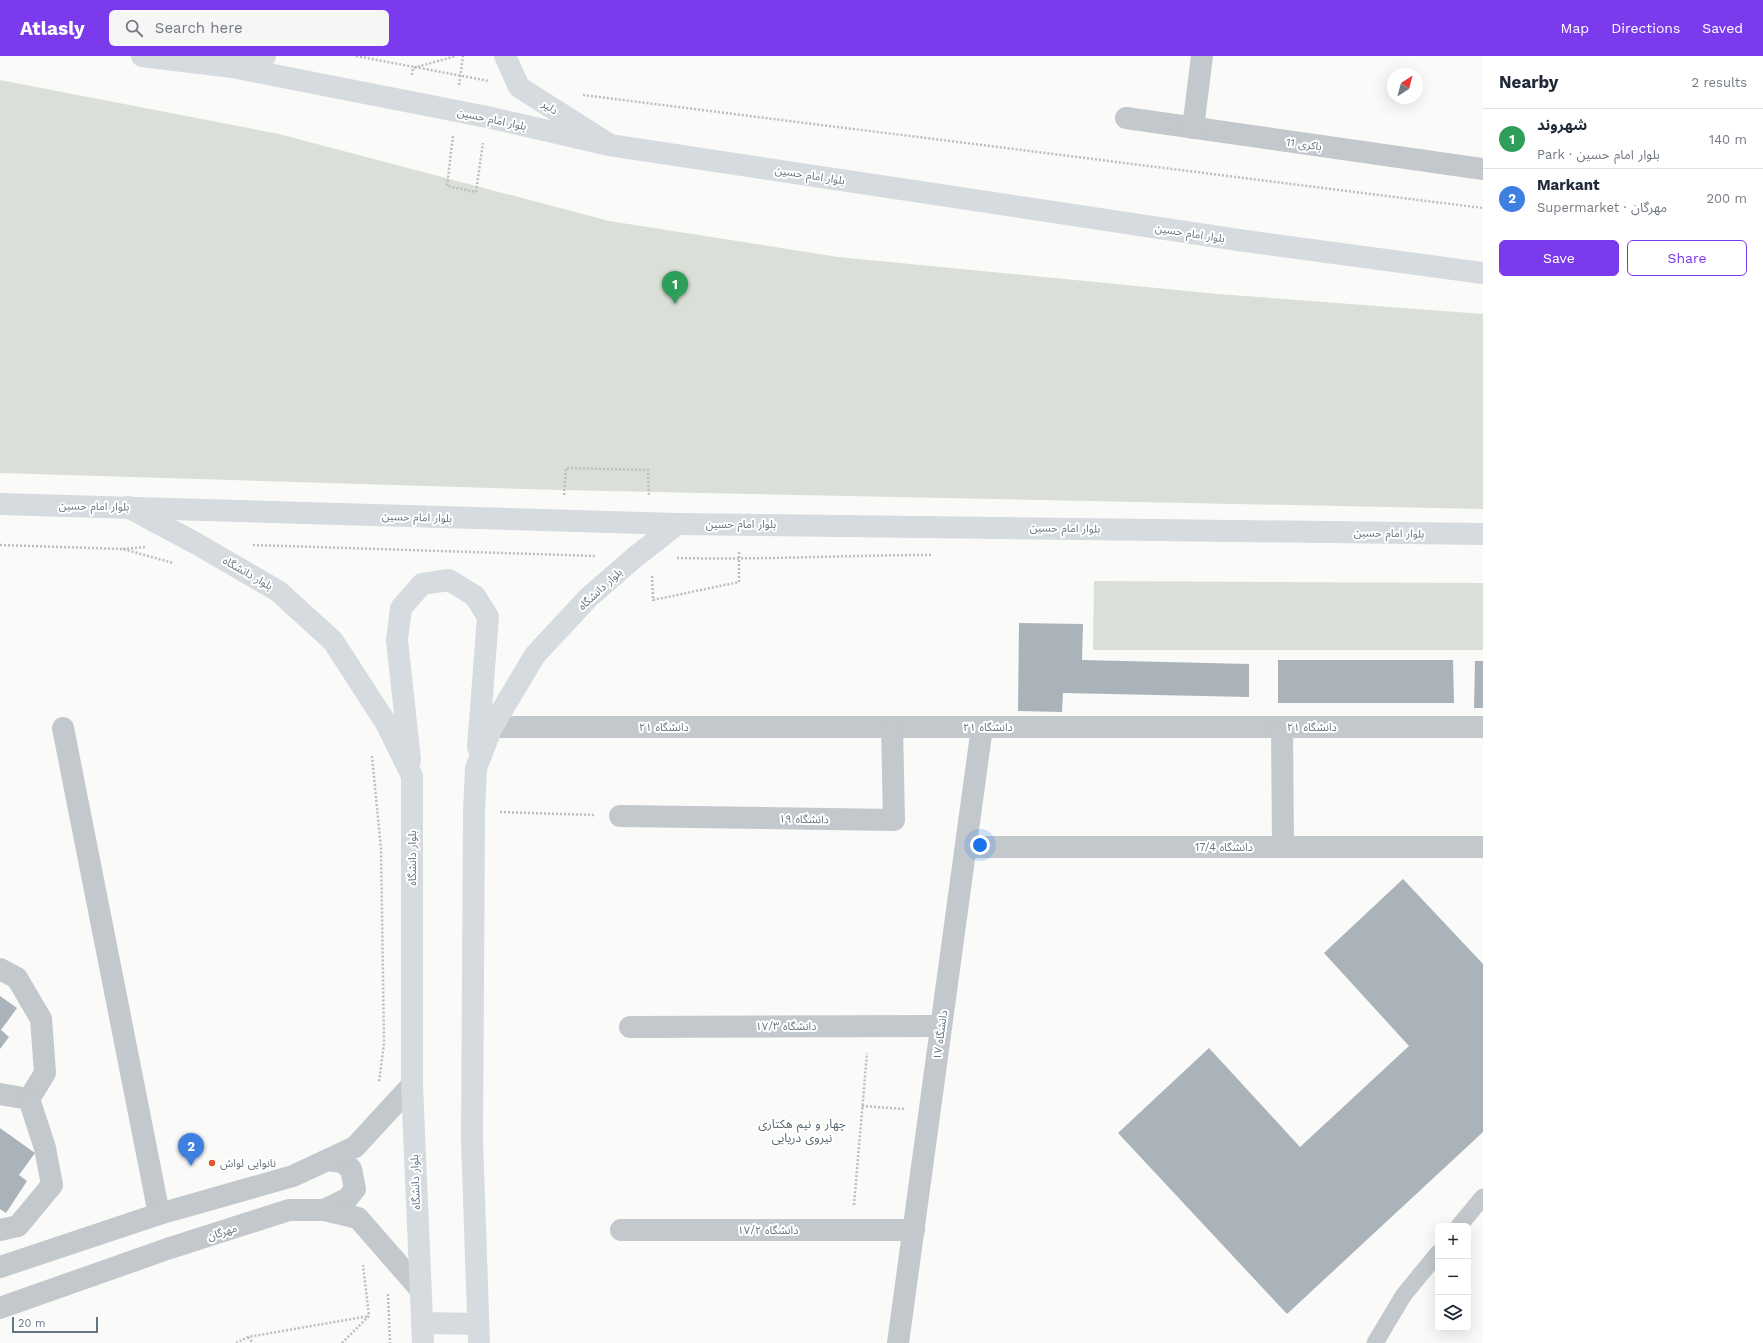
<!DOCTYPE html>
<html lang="en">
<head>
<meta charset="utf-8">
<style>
	body { margin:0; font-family:"Work Sans","Noto Sans Arabic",sans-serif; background:#f6f6f7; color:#1f2937 }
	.controls { position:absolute; right:12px; bottom:12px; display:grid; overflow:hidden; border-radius:6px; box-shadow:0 4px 16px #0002 }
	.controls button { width:36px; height:36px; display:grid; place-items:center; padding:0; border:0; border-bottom:1px solid #e0e1e3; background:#fff; color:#1f2937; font:20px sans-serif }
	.compass { position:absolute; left:1387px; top:12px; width:36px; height:36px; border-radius:50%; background:#fff; box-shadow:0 4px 16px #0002; rotate:36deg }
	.scale { position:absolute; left:12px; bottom:10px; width:86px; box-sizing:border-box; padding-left:4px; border:2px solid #657683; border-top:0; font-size:11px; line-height:14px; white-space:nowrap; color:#657683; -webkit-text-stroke:3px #fff; paint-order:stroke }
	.you { position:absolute; left:980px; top:789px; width:14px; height:14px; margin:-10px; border:3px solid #fff; border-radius:50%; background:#1a73e8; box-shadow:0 0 0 6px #1a73e833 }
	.badge { display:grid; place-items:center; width:26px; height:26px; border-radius:50%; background:#7c3aed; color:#fff; font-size:13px; font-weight:700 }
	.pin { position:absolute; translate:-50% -33px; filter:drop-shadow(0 1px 2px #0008) }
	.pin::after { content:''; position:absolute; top:21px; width:14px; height:12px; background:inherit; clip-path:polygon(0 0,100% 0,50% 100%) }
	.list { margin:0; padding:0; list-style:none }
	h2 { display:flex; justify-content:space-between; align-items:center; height:52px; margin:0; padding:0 16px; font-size:17px }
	h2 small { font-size:13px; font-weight:400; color:#747a83 }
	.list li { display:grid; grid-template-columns:26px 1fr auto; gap:12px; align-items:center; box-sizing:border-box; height:60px; padding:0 16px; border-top:1px solid #e0e1e3 }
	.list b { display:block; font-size:15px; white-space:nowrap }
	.list p { margin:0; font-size:13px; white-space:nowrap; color:#747a83 }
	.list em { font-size:13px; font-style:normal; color:#747a83 }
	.actions { display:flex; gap:8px; padding:12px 16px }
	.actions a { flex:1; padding:9px 0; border:1px solid #7c3aed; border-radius:6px; text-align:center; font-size:14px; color:#7c3aed }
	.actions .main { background:#7c3aed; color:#fff }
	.icon { flex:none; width:22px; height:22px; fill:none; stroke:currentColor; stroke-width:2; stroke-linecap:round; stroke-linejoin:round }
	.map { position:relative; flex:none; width:1483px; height:1287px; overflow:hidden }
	header { display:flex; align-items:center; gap:24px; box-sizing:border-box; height:56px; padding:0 20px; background:#7c3aed; color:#fff }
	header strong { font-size:19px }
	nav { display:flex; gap:22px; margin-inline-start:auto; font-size:14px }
	.search { width:280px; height:36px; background:#f6f6f7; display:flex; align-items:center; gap:10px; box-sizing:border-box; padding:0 14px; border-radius:6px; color:#747a83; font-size:15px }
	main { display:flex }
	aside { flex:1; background:#fff }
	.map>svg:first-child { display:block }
	.green { fill:#dadfd7 }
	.building { fill:#aab3b9 }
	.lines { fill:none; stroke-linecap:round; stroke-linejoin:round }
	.path { stroke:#bbbfc2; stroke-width:2.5; stroke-dasharray:2 2; stroke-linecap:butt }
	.service { stroke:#c3c8cc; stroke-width:17 }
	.minor { stroke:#c3c8cc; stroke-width:22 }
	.tertiary { stroke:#c3c8cc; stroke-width:22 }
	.secondary { stroke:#d6dbdf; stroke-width:22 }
	.primary { stroke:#d6dbdf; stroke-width:22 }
	.poi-dot { fill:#e4572e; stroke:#fff; stroke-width:1.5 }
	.labels { text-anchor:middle; stroke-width:4; stroke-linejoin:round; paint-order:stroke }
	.street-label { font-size:11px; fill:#657683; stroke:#fff }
	.poi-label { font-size:11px; fill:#657683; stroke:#fff; text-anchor:start }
	.neighbourhood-label { font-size:12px; fill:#57646e; stroke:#fff }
</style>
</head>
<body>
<header>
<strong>Atlasly</strong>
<div class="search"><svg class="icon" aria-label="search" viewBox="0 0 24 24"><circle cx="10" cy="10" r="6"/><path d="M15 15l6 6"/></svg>Search here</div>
<nav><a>Map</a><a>Directions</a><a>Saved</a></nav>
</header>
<main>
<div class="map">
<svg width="1483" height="1287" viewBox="0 0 1483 1287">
	<rect width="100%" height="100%" fill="#fafaf8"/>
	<!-- green -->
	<g class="green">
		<polygon points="0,24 279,78 609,165 838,201 1218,238 1483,258 1483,453 559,434 0,417"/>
		<polygon points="1094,525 1483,527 1483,594 1093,594"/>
	</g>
	<!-- building -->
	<g class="building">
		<polygon points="1019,567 1083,568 1082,604 1249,608 1249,641 1063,637 1062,656 1018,655"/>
		<polygon points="1278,604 1453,604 1454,647 1278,647"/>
		<polygon points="1475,605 1483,605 1483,652 1474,652"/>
		<polygon points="1403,823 1483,908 1483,1076 1287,1258 1118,1077 1209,992 1300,1091 1409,990 1324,897"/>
		<polygon points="0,940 17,952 1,974 9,981 0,993"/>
		<polygon points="0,1072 35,1097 19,1119 27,1125 6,1157 0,1153"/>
	</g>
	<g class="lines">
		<!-- path -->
		<g class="path">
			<polyline points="356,0 489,25"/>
			<polyline points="412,19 413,12 456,0"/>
			<polyline points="459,29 463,0"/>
			<polyline points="583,39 1483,152"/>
			<polyline points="453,80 447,130 476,136 483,87"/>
			<polyline points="564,439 566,412 648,414 649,441"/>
			<polyline points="0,489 123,493 173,507"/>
			<polyline points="253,489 596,500"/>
			<polyline points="123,493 146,491"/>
			<path d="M677 502C762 504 847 499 932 499"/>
			<polyline points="652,520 653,544 739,526 739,495"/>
			<polyline points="372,700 381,793 384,987 379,1026"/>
			<polyline points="500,756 595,759"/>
			<polyline points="862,1050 904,1053"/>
			<polyline points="854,1149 867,997"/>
			<polyline points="388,1238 390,1287"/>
			<polyline points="248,1281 253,1287"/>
			<polyline points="236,1287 248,1281 369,1260"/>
			<polyline points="342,1287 369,1260 363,1209"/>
		</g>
		<!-- service -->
		<g class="service">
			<polyline points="1459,1170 1483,1141"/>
			<polyline points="1375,1287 1403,1240 1438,1197"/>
		</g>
		<!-- minor -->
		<g class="minor">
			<polyline points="1126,62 1483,113"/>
			<polyline points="1193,72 1202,0"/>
			<polyline points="492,671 1483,671"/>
			<polyline points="1282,671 1283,791"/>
			<polyline points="63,672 159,1158"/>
			<polyline points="620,760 894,764 892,671"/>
			<polyline points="966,791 1483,791"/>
			<polyline points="0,913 17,922 41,963 45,1017 29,1043"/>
			<polyline points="630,971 941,970"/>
			<polyline points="0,1038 29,1043"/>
			<polyline points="0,1174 18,1170 52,1129 45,1092 29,1043"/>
			<polyline points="621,1174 914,1174"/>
			<polyline points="898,1287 982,671"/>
		</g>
		<!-- tertiary -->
		<g class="tertiary">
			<polyline points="324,1154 347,1143 355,1133 351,1113 342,1106 328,1104"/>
			<polyline points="0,1211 159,1158 293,1120 355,1091 412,1029"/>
			<polyline points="0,1252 167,1193 289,1154 324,1154 358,1162 420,1233"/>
		</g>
		<!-- secondary -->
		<g class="secondary">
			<polyline points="505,0 519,31 607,87"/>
			<polyline points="232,11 265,0"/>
			<polyline points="128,451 197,488 278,535 333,585 386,667 412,720 412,1029 423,1287"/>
			<polyline points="410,704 397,584 401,552 422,528 449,524 475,540 488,561 478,691"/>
			<polyline points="422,1267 478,1268"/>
			<polyline points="479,1287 472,1085 474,756 476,712 492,671 535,599 589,541 634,502 677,468"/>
		</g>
		<!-- primary -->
		<g class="primary">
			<polyline points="142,0 232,11 487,61 609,89 1245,185 1483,217"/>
			<polyline points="0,448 677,468 1483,478"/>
		</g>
	</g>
	<!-- markers -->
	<circle class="poi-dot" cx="212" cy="1107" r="4"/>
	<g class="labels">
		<!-- street labels -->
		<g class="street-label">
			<text transform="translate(550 51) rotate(33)" y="4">دلیر</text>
			<text transform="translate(492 63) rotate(12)" y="4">بلوار امام حسین</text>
			<text transform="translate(1304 88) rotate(8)" y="4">باکری 11</text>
			<text transform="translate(810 119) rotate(9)" y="4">بلوار امام حسین</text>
			<text transform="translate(1190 177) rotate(9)" y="4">بلوار امام حسین</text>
			<text transform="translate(94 450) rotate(1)" y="4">بلوار امام حسین</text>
			<text transform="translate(417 461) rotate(2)" y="4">بلوار امام حسین</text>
			<text x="741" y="472">بلوار امام حسین</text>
			<text transform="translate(1065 472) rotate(1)" y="4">بلوار امام حسین</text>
			<text transform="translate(1389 477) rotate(1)" y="4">بلوار امام حسین</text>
			<text transform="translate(248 517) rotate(30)" y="4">بلوار دانشگاه</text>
			<text transform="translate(600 533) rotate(-43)" y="4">بلوار دانشگاه</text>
			<text x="664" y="675">دانشگاه ۲۱</text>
			<text x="988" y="675">دانشگاه ۲۱</text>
			<text x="1312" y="675">دانشگاه ۲۱</text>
			<text transform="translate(804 763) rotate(1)" y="4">دانشگاه ۱۹</text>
			<text x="1224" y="795">دانشگاه 17/4</text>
			<text transform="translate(412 802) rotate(-90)" y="4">بلوار دانشگاه</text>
			<text x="786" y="974">دانشگاه ۱۷/۳</text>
			<text transform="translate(940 979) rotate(-82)" y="4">دانشگاه ۱۷</text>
			<text transform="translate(415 1126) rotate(-92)" y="4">بلوار دانشگاه</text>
			<text x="768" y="1178">دانشگاه ۱۷/۲</text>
			<text transform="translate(222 1176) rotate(-18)" y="4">مهرگان</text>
		</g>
		<!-- poi labels -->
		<g class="poi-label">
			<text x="220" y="1111">نانوایی لواش</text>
		</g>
		<!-- neighbourhood labels -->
		<g class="neighbourhood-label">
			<text x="802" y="1072">چهار و نیم هکتاری<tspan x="802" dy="14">نیروی دریایی</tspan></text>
		</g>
	</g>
</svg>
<div class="controls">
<button>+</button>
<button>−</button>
<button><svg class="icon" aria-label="layers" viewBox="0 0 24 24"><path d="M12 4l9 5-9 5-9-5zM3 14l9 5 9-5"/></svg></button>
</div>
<svg class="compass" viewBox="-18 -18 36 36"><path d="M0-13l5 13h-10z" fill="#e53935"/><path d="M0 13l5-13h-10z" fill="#747a83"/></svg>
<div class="scale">20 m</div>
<div class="you"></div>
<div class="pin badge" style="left:675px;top:248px;background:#2e9e5b">1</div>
<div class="pin badge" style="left:191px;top:1110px;background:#3f7fe0">2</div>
</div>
<aside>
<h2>Nearby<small>2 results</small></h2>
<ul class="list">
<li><span class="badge" style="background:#2e9e5b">1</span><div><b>شهروند</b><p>Park · بلوار امام حسین</p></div><em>140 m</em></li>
<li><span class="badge" style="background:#3f7fe0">2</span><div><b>Markant</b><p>Supermarket · مهرگان</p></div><em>200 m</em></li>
</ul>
<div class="actions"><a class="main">Save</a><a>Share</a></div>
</aside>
</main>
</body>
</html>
